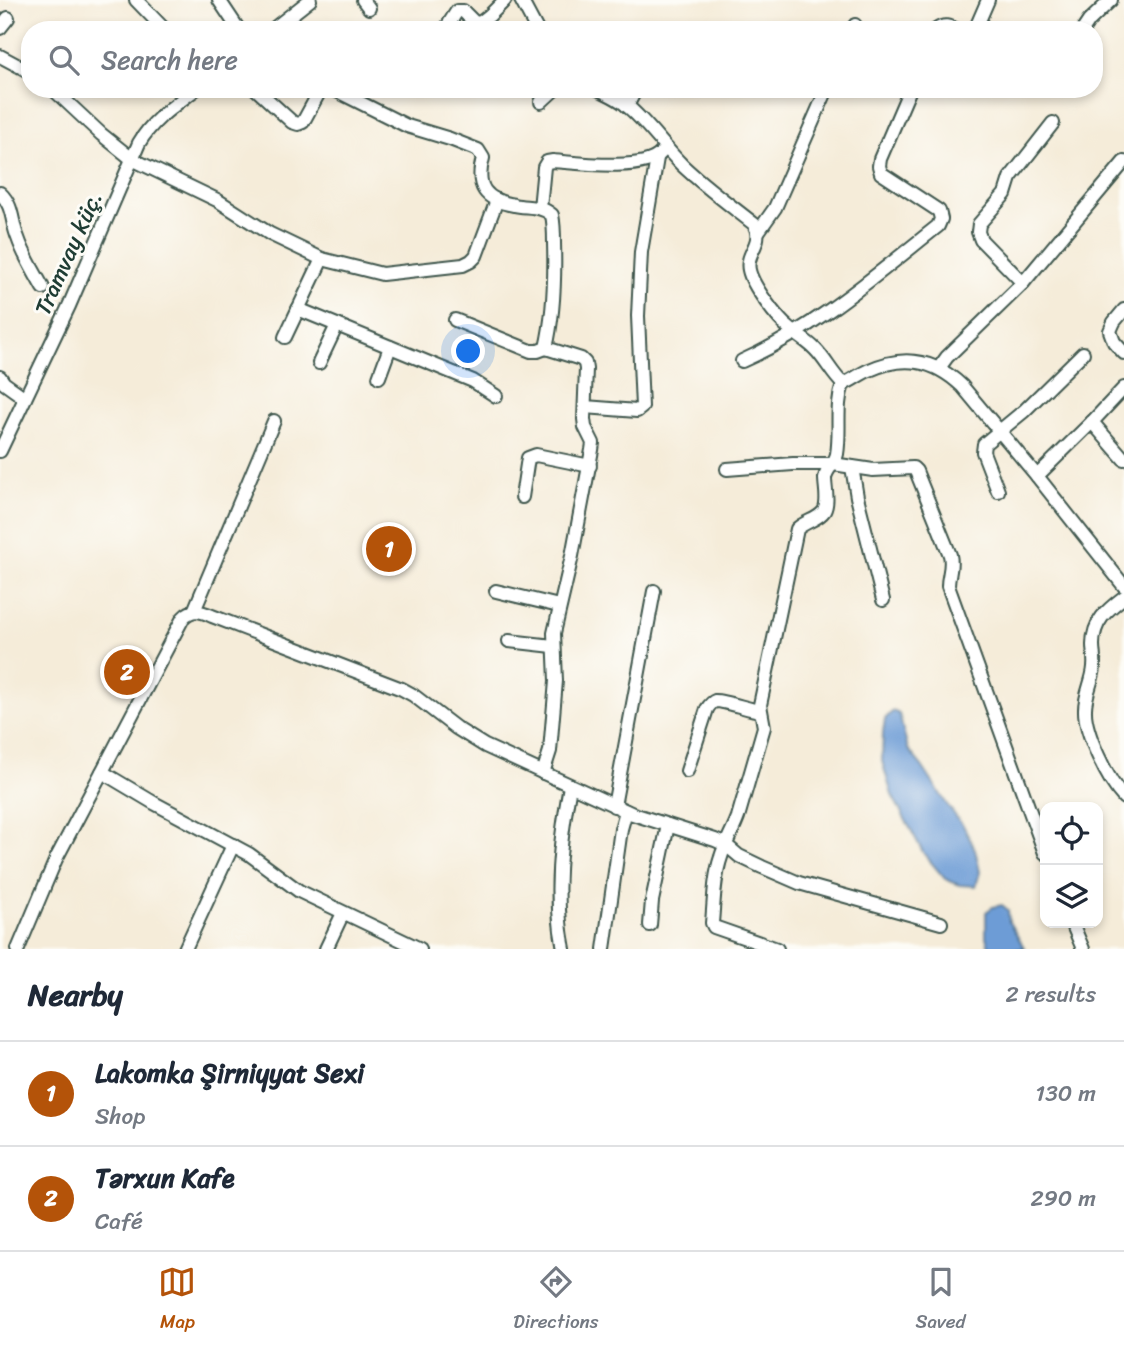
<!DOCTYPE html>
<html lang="en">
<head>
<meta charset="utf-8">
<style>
	body { margin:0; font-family:Sriracha,sans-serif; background:#f6f6f7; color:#1f2937 }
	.controls { position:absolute; right:21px; bottom:21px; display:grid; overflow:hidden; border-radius:14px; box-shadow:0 4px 10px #0003 }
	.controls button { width:63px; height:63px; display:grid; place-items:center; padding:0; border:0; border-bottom:2px solid #e0e1e3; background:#fff; color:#1f2937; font:35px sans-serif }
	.you { position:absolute; left:469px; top:352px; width:24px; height:24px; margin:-18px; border:5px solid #fff; border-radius:50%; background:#1a73e8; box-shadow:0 0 0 10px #1a73e833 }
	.badge { display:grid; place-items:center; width:46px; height:46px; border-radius:50%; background:#b45309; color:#fff; font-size:23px; font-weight:700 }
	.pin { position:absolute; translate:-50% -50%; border:4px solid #fff; box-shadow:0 2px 7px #0006 }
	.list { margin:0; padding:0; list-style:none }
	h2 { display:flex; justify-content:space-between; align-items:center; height:91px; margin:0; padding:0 28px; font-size:30px }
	h2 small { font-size:23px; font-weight:400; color:#747a83 }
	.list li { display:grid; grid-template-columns:46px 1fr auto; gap:21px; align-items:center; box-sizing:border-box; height:105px; padding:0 28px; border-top:2px solid #e0e1e3 }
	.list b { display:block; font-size:26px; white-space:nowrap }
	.list p { margin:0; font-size:23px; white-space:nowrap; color:#747a83 }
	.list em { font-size:23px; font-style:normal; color:#747a83 }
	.icon { flex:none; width:38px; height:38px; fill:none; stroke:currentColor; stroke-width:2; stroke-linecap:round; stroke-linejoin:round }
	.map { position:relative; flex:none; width:1124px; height:949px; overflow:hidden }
	.search { position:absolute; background:#fff; box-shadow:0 4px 10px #0003; left:21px; right:21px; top:21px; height:77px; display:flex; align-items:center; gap:18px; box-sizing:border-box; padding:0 24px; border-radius:28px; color:#747a83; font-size:26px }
	.sheet { height:301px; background:#fff }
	nav { display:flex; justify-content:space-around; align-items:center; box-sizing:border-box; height:98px; border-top:2px solid #e0e1e3; background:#fff; font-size:19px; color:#747a83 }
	nav a { display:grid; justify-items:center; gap:4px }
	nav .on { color:#b45309 }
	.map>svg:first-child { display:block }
	.water { fill:#6d9cd6; stroke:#466c85; stroke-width:2 }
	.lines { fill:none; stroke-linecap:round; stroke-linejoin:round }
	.minor-casing { stroke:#3f574d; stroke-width:16 }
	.minor { stroke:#fff; stroke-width:12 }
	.labels { text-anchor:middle; stroke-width:6; stroke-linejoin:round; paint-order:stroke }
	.street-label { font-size:23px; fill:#1f3d34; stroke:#fdfcf7 }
</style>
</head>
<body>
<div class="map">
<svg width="1124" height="949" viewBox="0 0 1124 949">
	<rect width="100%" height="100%" fill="#fdfcf7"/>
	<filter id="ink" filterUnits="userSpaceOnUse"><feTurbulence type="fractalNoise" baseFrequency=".0143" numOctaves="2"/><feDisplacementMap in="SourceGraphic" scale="14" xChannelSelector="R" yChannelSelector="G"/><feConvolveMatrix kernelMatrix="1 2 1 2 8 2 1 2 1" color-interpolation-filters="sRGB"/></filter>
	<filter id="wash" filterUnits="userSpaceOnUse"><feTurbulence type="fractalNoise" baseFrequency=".00686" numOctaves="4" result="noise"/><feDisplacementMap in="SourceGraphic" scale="28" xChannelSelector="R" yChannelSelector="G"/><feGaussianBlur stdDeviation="1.57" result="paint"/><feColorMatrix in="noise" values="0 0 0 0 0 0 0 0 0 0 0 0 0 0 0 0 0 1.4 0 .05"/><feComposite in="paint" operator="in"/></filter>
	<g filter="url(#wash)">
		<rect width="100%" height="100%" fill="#f5ecd9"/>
		<!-- water -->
		<g class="water">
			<polygon points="893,711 899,714 908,749 922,766 948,806 964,827 975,849 980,872 976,886 959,885 945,879 924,854 892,795 882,761 883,732 885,719"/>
			<polygon points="1002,905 1008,910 1009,922 1025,949 990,949 986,937 986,912 993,907"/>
		</g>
	</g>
	<g filter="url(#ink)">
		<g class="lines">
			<!-- minor casing -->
			<g class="minor-casing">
				<g id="minor">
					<polyline points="136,0 165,30"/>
					<polyline points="219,0 239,30"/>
					<polyline points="363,0 369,8"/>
					<polyline points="521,0 537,30"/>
					<polyline points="0,28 8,18"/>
					<polyline points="272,30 310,0"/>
					<polyline points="445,30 457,11 463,11 474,22 480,23 490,15 505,0"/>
					<polyline points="852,30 855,25"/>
					<path d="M936 30C944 24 949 26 957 30"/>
					<polyline points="975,30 988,0"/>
					<polyline points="1083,30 1089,21 1111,0"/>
					<polyline points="0,56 30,72"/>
					<polyline points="53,89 101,134 132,159 217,200 270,234 322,259 382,274 463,265 471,261 476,256 497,200"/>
					<polyline points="256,89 292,122 298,124 303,122 321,89"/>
					<path d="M333 89 407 126 450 139 478 150 483 158C475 187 485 200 514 205 527 208 541 205 552 215 554 224 554 233 554 243 555 277 554 314 546 348L581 359 585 363 586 369 584 419 585 427 593 443 592 450 572 556 554 633 556 681 550 751 543 773"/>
					<path d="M598 89C608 94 618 98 626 105 647 122 663 146 682 165 704 186 730 205 754 224 765 243 745 252 749 270 752 285 777 319 790 329 798 336 807 341 815 349 826 360 832 374 843 384 852 381 858 375 867 371 903 354 934 359 962 386L1037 476 1124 586"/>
					<polyline points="541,102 555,89"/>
					<polyline points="627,106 636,89"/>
					<path d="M0 193C14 206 11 222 18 238 24 256 34 271 43 288"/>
					<path d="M540 208 544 167 547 162 553 161C577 163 645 172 661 153"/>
					<polyline points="758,232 775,208 827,89"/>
					<polyline points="1023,283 981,240 978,232 979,224 1005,194 1010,178 1053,123"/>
					<polyline points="298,309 473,381 496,396"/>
					<polyline points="1124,310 1114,322 1110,331 1114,342 1124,353"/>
					<polyline points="455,320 531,351 538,351 546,348"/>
					<polyline points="285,337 322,259"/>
					<path d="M742 361C814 329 876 275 938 226L941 219 939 211 881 173 879 166 880 159 910 89"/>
					<polyline points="319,363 337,325"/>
					<polyline points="939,368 947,357 1023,283 1124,162"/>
					<polyline points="0,377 4,383 25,398"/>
					<polyline points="379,377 390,347"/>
					<polyline points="585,407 637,411 642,407 638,316 641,252 657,158"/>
					<polyline points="1092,422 1124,459"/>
					<path d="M0 451 69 306 139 143C153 119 175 105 196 89"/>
					<polyline points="852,467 857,497 883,600"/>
					<path d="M727 469 793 464H833L873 470 913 468 916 471 950 555C953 568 948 574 948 586L1045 853"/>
					<polyline points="1037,476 1092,422 1124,388"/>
					<polyline points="998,491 983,452 984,444 1024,411 1083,353"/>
					<polyline points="522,497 528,458 536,455 590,466"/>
					<polyline points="496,591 559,606"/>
					<path d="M1124 597C1107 610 1093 621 1093 645 1093 652 1095 659 1094 667 1093 681 1085 694 1085 709 1084 732 1108 781 1124 798"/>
					<polyline points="194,611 274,421"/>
					<polyline points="509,641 553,646"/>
					<path d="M687 771 707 709C709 706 712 702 715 701 721 700 751 710 760 711"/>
					<polyline points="102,772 154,803 249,854 299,891 420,949"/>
					<polyline points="614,806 654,591"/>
					<polyline points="1072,923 1083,949"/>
					<polyline points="650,925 652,901 668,825"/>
					<path d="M18 949 56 859 183 618C192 608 201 611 212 616L402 689 413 695 456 728 485 746 633 814 715 840 726 845 739 856 762 867 799 883 941 923"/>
					<polyline points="185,949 233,845"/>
					<polyline points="326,949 343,913"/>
					<path d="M564 949C553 895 560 840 570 786"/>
					<polyline points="604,949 621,829 626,811"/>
					<path d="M777 949 714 927 712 923C714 901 714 877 721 857 725 843 733 831 738 817L764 727 760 705 797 529C805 521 818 520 824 511 829 502 825 488 825 478 826 469 835 464 837 454 841 430 835 407 843 384"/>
				</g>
			</g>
			<!-- minor -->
			<use href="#minor" class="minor"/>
		</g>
	</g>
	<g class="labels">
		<!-- street labels -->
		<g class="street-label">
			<text transform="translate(68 253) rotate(-66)" y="8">Tramvay küç.</text>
		</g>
	</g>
</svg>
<div class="controls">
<button><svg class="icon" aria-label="locate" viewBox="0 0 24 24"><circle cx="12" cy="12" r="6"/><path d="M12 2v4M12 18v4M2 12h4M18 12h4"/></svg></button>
<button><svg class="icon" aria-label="layers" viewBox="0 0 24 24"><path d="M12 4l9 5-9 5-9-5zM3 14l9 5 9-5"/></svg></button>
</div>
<div class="you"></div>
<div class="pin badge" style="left:389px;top:549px">1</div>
<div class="pin badge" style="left:127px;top:672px">2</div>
<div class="search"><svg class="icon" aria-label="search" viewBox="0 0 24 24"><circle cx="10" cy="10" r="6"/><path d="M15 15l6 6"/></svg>Search here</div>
</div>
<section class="sheet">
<h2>Nearby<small>2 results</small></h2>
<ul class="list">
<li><span class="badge">1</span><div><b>Lakomka Şirniyyat Sexi</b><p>Shop</p></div><em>130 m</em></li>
<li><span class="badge">2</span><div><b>Tərxun Kafe</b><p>Café</p></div><em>290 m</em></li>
</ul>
</section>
<nav>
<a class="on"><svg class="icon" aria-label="map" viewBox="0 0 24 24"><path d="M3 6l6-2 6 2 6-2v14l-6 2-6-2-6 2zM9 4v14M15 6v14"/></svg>Map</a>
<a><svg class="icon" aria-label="directions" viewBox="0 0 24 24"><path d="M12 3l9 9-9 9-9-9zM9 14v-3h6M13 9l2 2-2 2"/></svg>Directions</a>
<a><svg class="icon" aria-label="saved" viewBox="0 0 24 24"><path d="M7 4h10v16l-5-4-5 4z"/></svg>Saved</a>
</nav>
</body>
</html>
